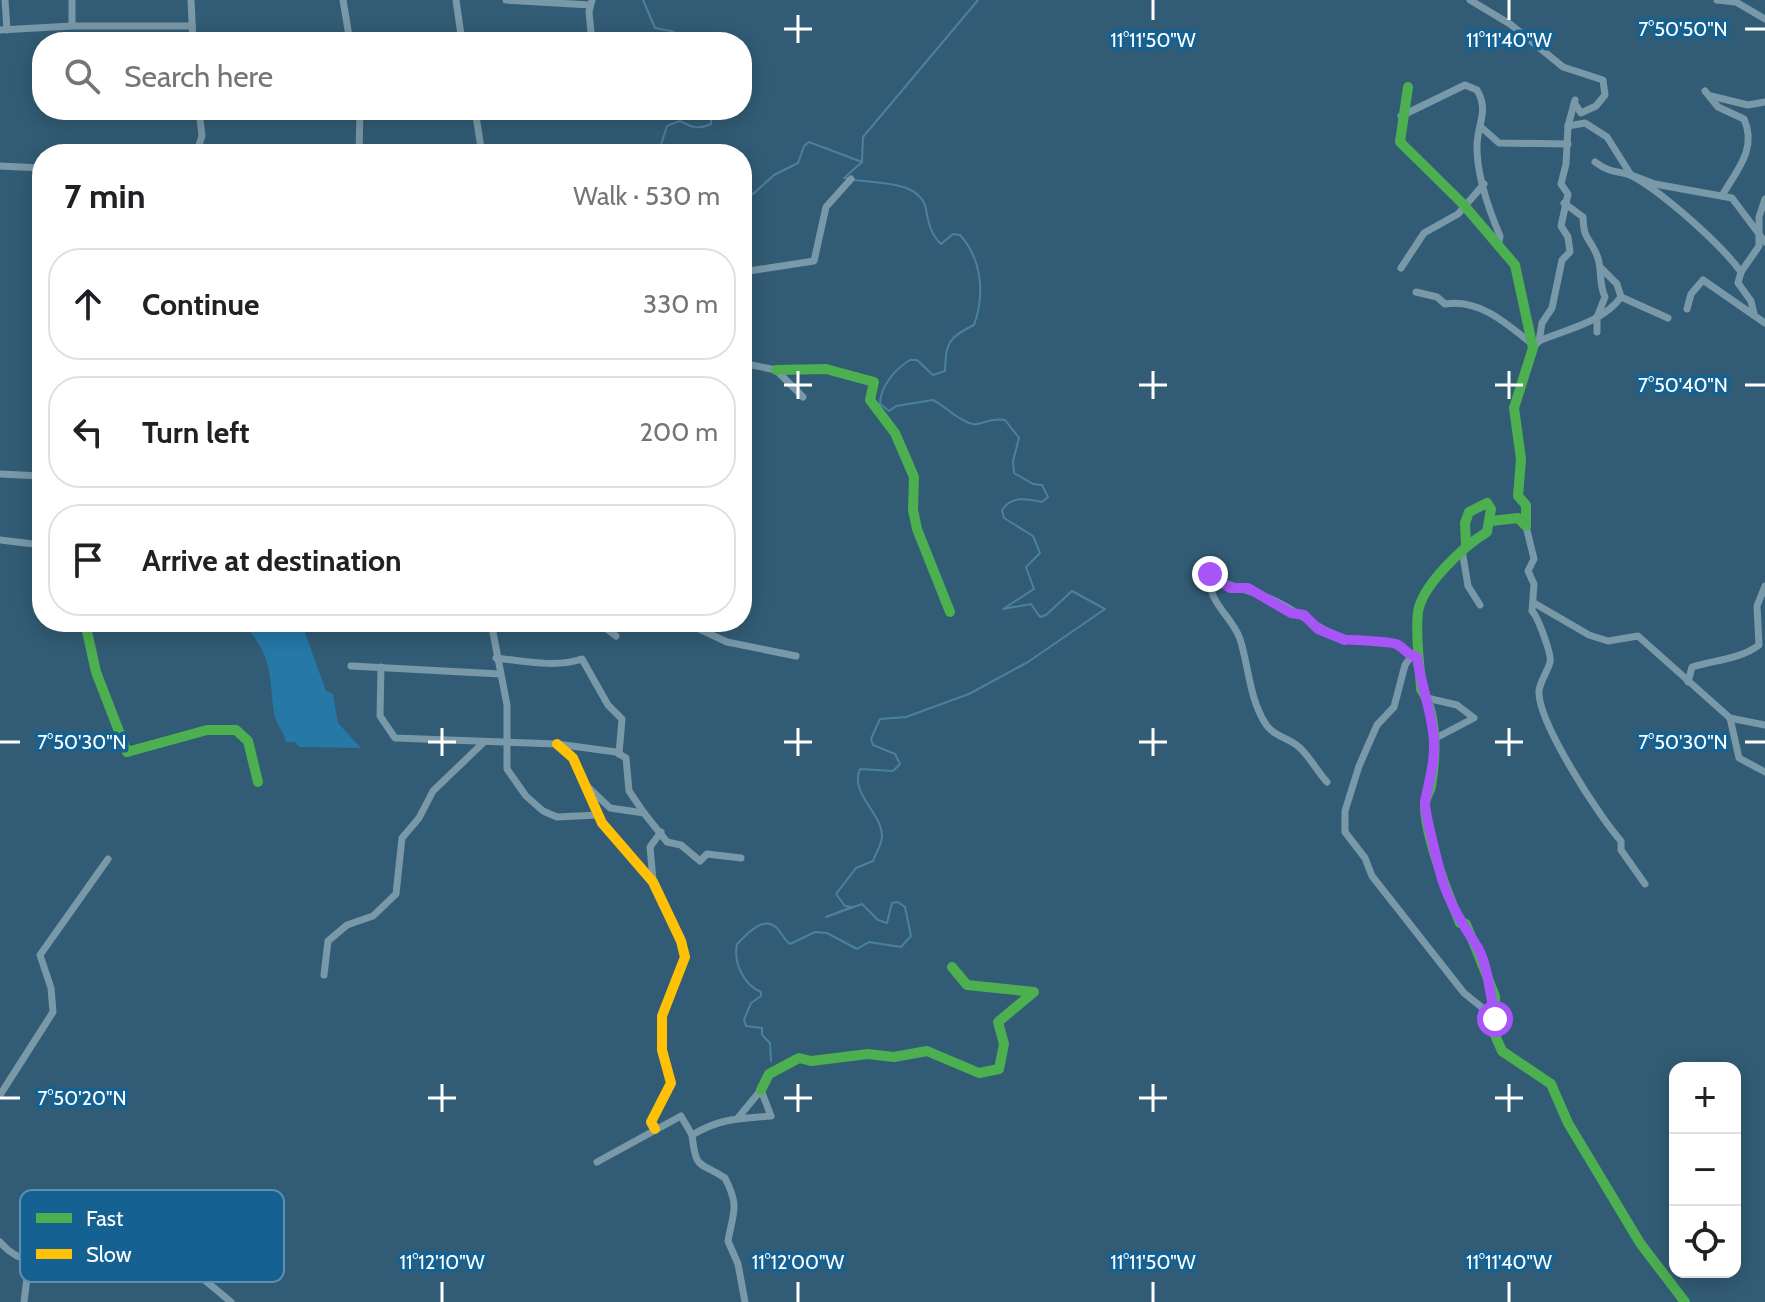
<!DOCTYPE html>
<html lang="en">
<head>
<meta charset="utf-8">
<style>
	body { margin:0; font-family:Cabin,sans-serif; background:#f2f2f2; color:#202124 }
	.controls { position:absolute; right:24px; bottom:24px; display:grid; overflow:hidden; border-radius:16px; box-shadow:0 4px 20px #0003 }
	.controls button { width:72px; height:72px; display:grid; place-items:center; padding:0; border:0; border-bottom:2px solid #e0e0e0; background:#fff; color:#202124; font:40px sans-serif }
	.stop { position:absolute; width:24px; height:24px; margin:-18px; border:6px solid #a855f7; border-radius:50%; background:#fff }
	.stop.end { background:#a855f7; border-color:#fff; box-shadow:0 2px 8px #0008 }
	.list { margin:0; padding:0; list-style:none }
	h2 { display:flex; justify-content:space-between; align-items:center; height:104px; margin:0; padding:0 32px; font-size:34px }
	h2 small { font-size:26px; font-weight:400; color:#757577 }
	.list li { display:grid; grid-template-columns:52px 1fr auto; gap:24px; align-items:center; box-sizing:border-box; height:112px; margin:0 16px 16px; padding:0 16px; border:2px solid #e0e0e0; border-radius:32px }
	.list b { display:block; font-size:30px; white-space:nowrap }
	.list em { font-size:26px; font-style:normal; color:#757577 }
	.icon { flex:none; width:44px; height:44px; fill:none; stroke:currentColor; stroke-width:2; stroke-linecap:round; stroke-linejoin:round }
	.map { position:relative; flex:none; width:1765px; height:1302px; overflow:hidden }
	.search { position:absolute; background:#fff; box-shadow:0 4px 20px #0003; left:32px; top:32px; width:720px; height:88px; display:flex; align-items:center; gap:20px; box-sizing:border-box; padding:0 28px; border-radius:32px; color:#757577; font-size:30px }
	.panel { position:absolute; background:#fff; box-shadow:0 4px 20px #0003; left:32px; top:144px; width:720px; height:488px; border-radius:32px }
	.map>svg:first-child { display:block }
	.green { fill:#2678a7 }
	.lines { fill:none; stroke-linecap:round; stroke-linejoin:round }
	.stream { stroke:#4b80a1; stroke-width:2 }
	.street { stroke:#7998a8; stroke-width:7 }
	.fast { stroke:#4caf50; stroke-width:10 }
	.slow { stroke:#ffc107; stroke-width:10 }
	.route { stroke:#a855f7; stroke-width:10 }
	.ticks { fill:none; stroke:#fff; stroke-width:3 }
	.key { fill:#156292; stroke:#5b91b3; stroke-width:2 }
	.key-label { font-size:22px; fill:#fff }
	.ticks-label { font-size:20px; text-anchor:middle; fill:#fff; stroke:#156292; stroke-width:7; stroke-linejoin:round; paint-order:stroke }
</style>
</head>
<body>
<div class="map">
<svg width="1765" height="1302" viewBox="0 0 1765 1302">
	<rect width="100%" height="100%" fill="#325c75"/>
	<!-- green -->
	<path class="green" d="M252 622H301L326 691 333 694 338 723 361 748 300 747 295 742H286C284 731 275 723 274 713 269 676 273 659 248 629Z"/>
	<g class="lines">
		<!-- stream -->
		<g class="stream">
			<polyline points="643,0 655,28 671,31 693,42"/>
			<path d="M658 154 667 126 680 121C691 127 699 130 711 124V110"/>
			<polyline points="862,161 863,137 978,0"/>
			<polyline points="742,183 747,192 753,194 774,175 798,163 804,146 809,142 862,162 844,178 849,178"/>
			<path d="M771 1061 770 1043 762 1035V1028L746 1026 744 1020 751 1003 761 996V992C744 985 733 963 737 944 747 934 763 915 777 928 782 933 783 939 790 944L815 932 827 933 857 949 869 942 901 947 911 936 905 907 898 902 892 903 887 923 878 920 862 904 826 917 852 907 845 906 836 894 856 868 873 861C876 853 882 844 882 836 882 813 849 793 860 769L893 771 900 764 895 754 873 745 871 739 880 719 906 717 969 694 1028 662 1105 609 1072 591 1046 615 1040 617 1031 604 1003 609 1034 589 1026 567 1040 553 1033 536 1004 518 1002 510C1012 495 1027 499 1042 502L1048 497 1042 485 1033 484 1014 473 1013 461 1019 438 1005 420C988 417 981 426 973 424 960 422 945 406 933 400L896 406 889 411 880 404C880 387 895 369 910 360H917L933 375 945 371C946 342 948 338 974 325 985 295 982 259 960 235L953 234 941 244C931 235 928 222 926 209 920 181 880 184 855 180"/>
		</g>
		<!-- street -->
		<g class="street">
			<polyline points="5,0 7,30"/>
			<polyline points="72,0 72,26"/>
			<polyline points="191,0 193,42"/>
			<polyline points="343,0 350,42"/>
			<polyline points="456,0 462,42"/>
			<polyline points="506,0 590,5"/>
			<polyline points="592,0 589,12 592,42"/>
			<polyline points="1470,0 1510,24 1563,67 1603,80 1605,95 1596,106 1581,113 1575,104"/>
			<polyline points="1717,0 1736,2 1765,19"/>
			<polyline points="0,30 72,26 192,26"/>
			<path d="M1705 91 1718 107 1744 119C1757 148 1738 169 1723 194"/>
			<polyline points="1711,96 1748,105 1765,102"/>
			<polyline points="475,110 482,154"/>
			<path d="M1401 116 1465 85 1477 90C1489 110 1478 123 1477 144 1476 173 1489 210 1500 236L1498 247"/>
			<polyline points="1568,126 1585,123 1607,137 1631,175 1655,184 1732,198 1765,242"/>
			<polyline points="1481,127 1499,143 1568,144"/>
			<polyline points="196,154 202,136 199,110"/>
			<polyline points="359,154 360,110"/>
			<path d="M1595 162C1614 176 1620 169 1634 177 1664 194 1721 244 1741 272L1738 283 1751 301 1754 314"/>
			<polyline points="0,166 42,168"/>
			<path d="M1564 203 1583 217C1584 241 1588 235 1596 253 1603 267 1598 283 1605 297L1597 317V332"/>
			<polyline points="1600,267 1617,284 1621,297"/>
			<polyline points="1401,268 1424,233 1458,214 1484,184"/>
			<polyline points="742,272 814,261 826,207 851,179"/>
			<polyline points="1741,272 1759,246 1759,217 1765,199"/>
			<path d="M1416 292 1437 297 1445 304C1480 299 1506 323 1532 344"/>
			<polyline points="1687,309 1691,294 1703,280 1765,323"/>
			<path d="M1539 341C1567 329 1602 323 1621 297L1668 318"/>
			<polyline points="1533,348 1539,341 1542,323 1552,308 1562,260 1570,252 1568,237 1561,226 1568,194 1561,184 1566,164 1568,126 1575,100"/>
			<polyline points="742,363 776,370 803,397"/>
			<polyline points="0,474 42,476"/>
			<path d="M1526 526 1534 559 1528 571 1534 584 1532 611C1538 617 1552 655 1550 662 1548 671 1540 681 1539 691 1537 721 1600 818 1621 841V850L1645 884"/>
			<polyline points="0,540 42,545"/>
			<polyline points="1462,550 1468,586 1480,605"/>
			<polyline points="1534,603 1589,635 1608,641 1638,636 1730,718 1765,725"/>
			<polyline points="491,622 507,705 507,769 526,796 543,811 557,817 598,815"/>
			<polyline points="598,622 616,636"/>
			<polyline points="666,622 693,626 727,642 796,656"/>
			<polyline points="1412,655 1405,665 1394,707 1377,725 1359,766 1345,811 1345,832 1365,858 1372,876 1464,993 1495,1018"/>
			<path d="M496 658C523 661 556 668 582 659L608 705 622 719 619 754"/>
			<polyline points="351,666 500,674"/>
			<polyline points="381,667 380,716 395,738 557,744 616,752 626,758 629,791 644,813"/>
			<path d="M1688 682 1692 667C1715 660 1741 659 1759 645L1757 606 1765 586"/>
			<polyline points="1427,698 1457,705 1474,718 1434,739"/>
			<polyline points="1730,718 1739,758 1765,772"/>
			<path d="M1327 782C1317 772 1307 751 1295 744 1285 737 1272 735 1265 723 1249 697 1249 667 1240 639 1232 615 1207 604 1210 574 1230 589 1250 589 1273 600 1299 612 1318 629 1345 640 1348 639 1391 642 1396 644 1404 647 1407 655 1417 657"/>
			<polyline points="587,786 610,808 644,813 667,842 681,845 700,861 707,854 741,858"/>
			<polyline points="653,880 650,847 661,832"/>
			<polyline points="324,975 328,941 347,925 373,916 396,894 402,838 419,818 433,791 483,743"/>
			<polyline points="0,1095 53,1012 51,988 40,955 108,859"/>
			<path d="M737 1119 761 1090 771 1116C737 1119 721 1118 692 1135 696 1172 700 1161 725 1178 740 1207 733 1212 728 1241L738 1264 745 1302"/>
			<polyline points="597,1162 681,1116 692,1135"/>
			<path d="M0 1242C20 1265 41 1264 61 1246 68 1241 70 1230 75 1223L93 1220 125 1242 162 1248 178 1258 231 1302"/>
			<polyline points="24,1302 28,1270"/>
		</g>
		<!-- fast -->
		<g class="fast">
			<polyline points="1408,87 1400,142 1463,204 1515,265 1533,348 1514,408 1521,459 1518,496 1526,505 1526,526 1518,518 1491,521"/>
			<polyline points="776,370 826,369 874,382 870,400 895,433 914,477 913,510 917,529 950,612"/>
			<path d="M1466 545 1465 523 1469 512 1487 503 1491 509 1487 532C1464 546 1422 585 1418 612 1415 636 1420 665 1421 689 1438 714 1436 758 1431 786 1430 792 1425 798 1425 804 1424 834 1448 894 1460 923L1466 924 1495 996V1019"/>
			<polyline points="85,622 96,672 127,752 207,730 236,730 248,741 258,782"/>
			<polyline points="1490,1024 1502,1051 1551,1084 1568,1123 1640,1243 1685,1302"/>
			<polyline points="761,1090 769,1074 799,1058 811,1061 868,1054 894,1057 927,1051 979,1073 999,1069 1004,1044 998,1022 1034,992 967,985 952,967"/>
		</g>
		<!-- slow -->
		<polyline class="slow" points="557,744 573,758 602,823 653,882 681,941 685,957 662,1016 662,1050 671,1083 651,1122 655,1129"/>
	</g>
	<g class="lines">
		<!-- route -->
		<path class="route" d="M1210 574 1230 588H1248L1291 613 1304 615 1318 629 1345 640C1347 639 1392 642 1396 644 1404 647 1407 656 1417 657 1421 686 1432 711 1434 741 1435 763 1429 781 1425 802 1424 811 1436 855 1439 868 1446 899 1462 923 1478 948 1488 966 1491 999 1495 1019"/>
	</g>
	<!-- ticks -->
	<path class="ticks" d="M1153 0V20M1509 0V20M798 15V43M784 29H812M1745 29H1765M798 371V399M1153 371V399M1509 371V399M784 385H812M1139 385H1167M1495 385H1523M1745 385H1765M442 728V756M798 728V756M1153 728V756M1509 728V756M0 742H20M428 742H456M784 742H812M1139 742H1167M1495 742H1523M1745 742H1765M442 1084V1112M798 1084V1112M1153 1084V1112M1509 1084V1112M0 1098H20M428 1098H456M784 1098H812M1139 1098H1167M1495 1098H1523M442 1282V1302M798 1282V1302M1153 1282V1302M1509 1282V1302"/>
	<!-- legend -->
	<rect x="20" y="1190" width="264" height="92" rx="12" class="key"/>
	<rect x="36" y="1213" width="36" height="10" fill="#4caf50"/>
	<rect x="36" y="1249" width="36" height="10" fill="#ffc107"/>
	<g class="key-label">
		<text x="86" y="1226">Fast</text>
		<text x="86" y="1262">Slow</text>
	</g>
	<g class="ticks-label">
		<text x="1683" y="36">7°50'50"N</text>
		<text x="1153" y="47">11°11'50"W</text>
		<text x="1509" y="47">11°11'40"W</text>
		<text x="1683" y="392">7°50'40"N</text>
		<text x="82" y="749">7°50'30"N</text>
		<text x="1683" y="749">7°50'30"N</text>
		<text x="82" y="1105">7°50'20"N</text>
		<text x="442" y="1269">11°12'10"W</text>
		<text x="798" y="1269">11°12'00"W</text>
		<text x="1153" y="1269">11°11'50"W</text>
		<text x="1509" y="1269">11°11'40"W</text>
	</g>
</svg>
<div class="controls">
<button>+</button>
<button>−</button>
<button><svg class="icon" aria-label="locate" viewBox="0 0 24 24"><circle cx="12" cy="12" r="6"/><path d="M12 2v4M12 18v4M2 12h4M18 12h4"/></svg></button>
</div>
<div class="stop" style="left:1495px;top:1019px"></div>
<div class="stop end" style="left:1210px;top:574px"></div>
<div class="search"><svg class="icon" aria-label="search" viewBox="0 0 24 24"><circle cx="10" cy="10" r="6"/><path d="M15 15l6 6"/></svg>Search here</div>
<section class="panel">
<h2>7 min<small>Walk · 530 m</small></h2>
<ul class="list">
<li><svg class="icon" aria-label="ahead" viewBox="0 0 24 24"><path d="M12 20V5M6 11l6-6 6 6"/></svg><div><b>Continue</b></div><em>330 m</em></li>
<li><svg class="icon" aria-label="left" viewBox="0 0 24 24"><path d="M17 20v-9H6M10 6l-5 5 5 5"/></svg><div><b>Turn left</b></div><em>200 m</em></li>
<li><svg class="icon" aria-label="arrive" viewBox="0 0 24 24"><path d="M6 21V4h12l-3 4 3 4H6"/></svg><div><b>Arrive at destination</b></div></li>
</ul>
</section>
</div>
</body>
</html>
